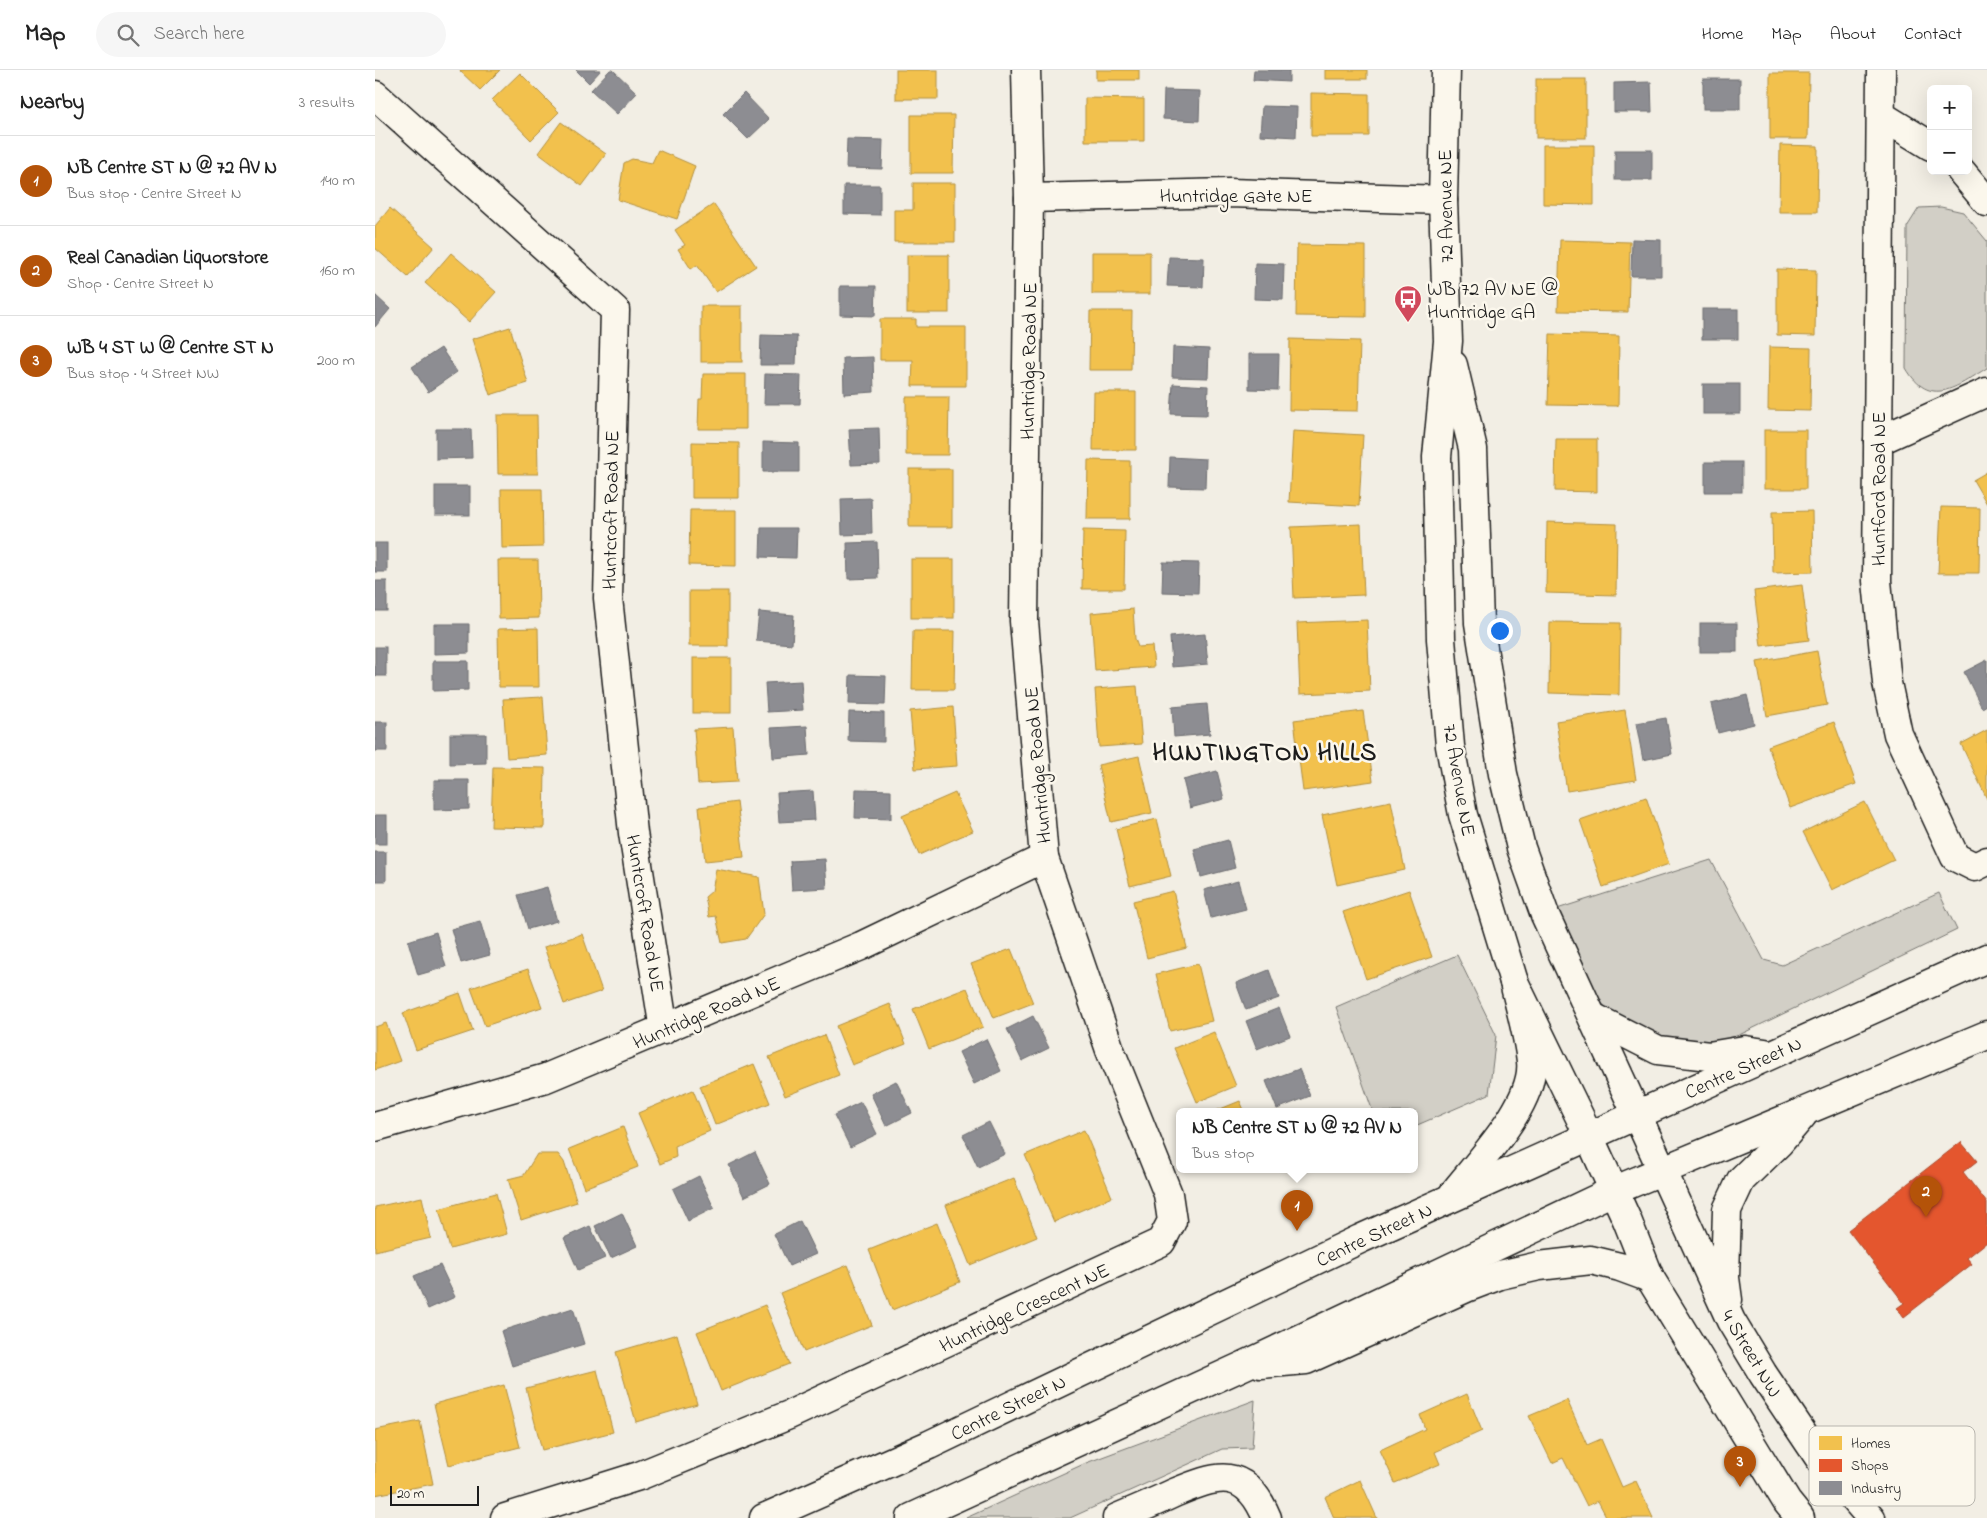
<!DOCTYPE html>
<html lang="en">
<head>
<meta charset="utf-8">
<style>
	body { margin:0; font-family:"Indie Flower",sans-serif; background:#f6f6f6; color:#222 }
	.controls { position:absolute; right:15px; top:15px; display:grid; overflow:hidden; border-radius:8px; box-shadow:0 5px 20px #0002 }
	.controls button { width:45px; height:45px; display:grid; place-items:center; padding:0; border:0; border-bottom:1px solid #e0e0e0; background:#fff; color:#222; font:25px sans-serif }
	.scale { position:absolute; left:15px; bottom:12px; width:89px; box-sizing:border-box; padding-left:5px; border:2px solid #1c1c1c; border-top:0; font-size:14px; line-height:18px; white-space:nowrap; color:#1c1c1c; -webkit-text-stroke:4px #fbf7ec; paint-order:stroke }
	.you { position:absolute; left:1124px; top:560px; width:18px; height:18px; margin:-12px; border:4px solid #fff; border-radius:50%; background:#1a73e8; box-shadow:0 0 0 8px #1a73e833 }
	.badge { display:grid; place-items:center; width:32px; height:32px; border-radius:50%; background:#b45309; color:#fff; font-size:16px; font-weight:700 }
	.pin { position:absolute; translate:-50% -41px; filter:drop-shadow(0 1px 2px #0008) }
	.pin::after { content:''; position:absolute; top:26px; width:18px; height:15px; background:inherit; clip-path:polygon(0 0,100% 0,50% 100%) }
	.popup { position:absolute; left:801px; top:1038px; width:242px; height:65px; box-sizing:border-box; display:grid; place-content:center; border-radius:8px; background:#fff; filter:drop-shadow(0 1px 4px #0005); font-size:16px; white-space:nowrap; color:#767676 }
	.popup b { font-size:19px; color:#222 }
	.popup::after { content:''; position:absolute; left:50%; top:100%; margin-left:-10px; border:10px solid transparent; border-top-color:#fff }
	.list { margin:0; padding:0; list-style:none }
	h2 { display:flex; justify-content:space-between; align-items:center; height:65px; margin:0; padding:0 20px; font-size:21px }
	h2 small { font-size:16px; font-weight:400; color:#767676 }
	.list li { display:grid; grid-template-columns:32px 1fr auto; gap:15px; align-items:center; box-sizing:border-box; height:90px; padding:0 20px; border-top:1px solid #e0e0e0 }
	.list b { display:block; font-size:19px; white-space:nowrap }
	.list p { margin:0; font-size:16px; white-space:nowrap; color:#767676 }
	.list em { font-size:16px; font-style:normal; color:#767676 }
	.icon { flex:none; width:28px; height:28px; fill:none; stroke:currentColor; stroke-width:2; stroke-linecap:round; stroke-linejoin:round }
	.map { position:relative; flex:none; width:1612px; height:1448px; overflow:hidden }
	header { display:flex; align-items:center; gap:30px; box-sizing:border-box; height:70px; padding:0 25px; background:#fff; border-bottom:1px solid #e0e0e0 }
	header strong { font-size:24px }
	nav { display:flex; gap:28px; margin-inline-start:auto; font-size:18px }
	.search { width:350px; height:45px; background:#f6f6f6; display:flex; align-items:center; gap:12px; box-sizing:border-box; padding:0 18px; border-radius:28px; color:#767676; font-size:19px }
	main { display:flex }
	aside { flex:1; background:#fff }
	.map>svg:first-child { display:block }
	.green { fill:#d2cfc6; stroke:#777671 }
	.homes { fill:#f2c14e; stroke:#b2903f }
	.shops { fill:#e4572e; stroke:#a84529 }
	.industry { fill:#8d8d92; stroke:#6b6b6f }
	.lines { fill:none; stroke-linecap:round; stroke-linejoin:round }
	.minor-casing { stroke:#1c1c1c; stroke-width:31 }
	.major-casing { stroke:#1c1c1c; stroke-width:31 }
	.minor { stroke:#fbf7ec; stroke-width:28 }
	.major { stroke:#fbf7ec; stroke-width:28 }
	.labels { text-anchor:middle; stroke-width:5; stroke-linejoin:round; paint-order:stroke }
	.street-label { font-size:20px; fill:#1c1c1c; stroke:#fbf7ec }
	.poi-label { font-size:20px; fill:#1c1c1c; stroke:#fbf7ec; text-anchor:start }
	.district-label { font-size:25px; font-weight:bold; letter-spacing:1px; fill:#1c1c1c; stroke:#fbf7ec }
	.key { fill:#fbf7ec; stroke:#b8b5ae; stroke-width:1 }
	.key-label { font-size:14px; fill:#1c1c1c }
</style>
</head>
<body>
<header>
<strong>Map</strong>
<div class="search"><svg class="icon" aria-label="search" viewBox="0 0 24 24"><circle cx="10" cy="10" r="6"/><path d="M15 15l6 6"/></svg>Search here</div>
<nav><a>Home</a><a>Map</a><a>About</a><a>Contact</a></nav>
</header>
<main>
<aside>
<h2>Nearby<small>3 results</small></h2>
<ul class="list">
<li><span class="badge">1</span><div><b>NB Centre ST N @ 72 AV N</b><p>Bus stop · Centre Street N</p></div><em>140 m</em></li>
<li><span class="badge">2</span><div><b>Real Canadian Liquorstore</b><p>Shop · Centre Street N</p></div><em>160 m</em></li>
<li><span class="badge">3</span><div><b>WB 4 ST W @ Centre ST N</b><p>Bus stop · 4 Street NW</p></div><em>200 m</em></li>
</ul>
</aside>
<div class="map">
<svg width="1612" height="1448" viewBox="0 0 1612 1448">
	<rect width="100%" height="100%" fill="#f2eee4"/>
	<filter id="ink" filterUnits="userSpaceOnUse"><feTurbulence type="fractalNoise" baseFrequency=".02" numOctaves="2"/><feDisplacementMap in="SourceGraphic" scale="10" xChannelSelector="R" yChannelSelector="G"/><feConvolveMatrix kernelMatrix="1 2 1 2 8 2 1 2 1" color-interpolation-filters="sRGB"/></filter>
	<g filter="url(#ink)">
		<!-- green -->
		<g class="green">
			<path d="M1566 137 1588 142 1612 171V298C1581 317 1555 339 1531 298L1532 157 1544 138Z"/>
			<path d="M1336 790 1389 890 1407 895 1564 823 1582 860 1362 966C1352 968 1340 973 1329 974 1280 978 1231 950 1208 907 1197 886 1190 861 1182 839Z"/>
			<polygon points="1082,885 1121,965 1114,1024 1040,1056 1040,1042 998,1042 961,937"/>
			<polygon points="880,1330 877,1378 847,1379 695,1448 591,1448 711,1393"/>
		</g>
		<!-- homes -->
		<g class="homes">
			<polygon points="84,0 125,0 105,20"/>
			<rect x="521" y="0" width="42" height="29"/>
			<rect x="721" y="0" width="43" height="10"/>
			<rect x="950" y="0" width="42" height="9"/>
			<polygon points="145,3 184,42 156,70 117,30"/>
			<polygon points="1395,3 1434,3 1433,69 1395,69"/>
			<rect x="1161" y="9" width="50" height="59"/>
			<polygon points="936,23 994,24 994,66 936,66"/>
			<polygon points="710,28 769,29 769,71 710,71"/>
			<polygon points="536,45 579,45 578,103 536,103"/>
			<polygon points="186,52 231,84 207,116 163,83"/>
			<polygon points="1168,75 1219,75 1219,135 1168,134"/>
			<polygon points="1405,75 1443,76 1442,142 1404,142"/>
			<polygon points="283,80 320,96 302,149 243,130 249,93 257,89 277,93"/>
			<polygon points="538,113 580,113 580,172 519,172 519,140 538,140"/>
			<polygon points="339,134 381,196 341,222 322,195 316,199 303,179 310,175 300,160"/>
			<polygon points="15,138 59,177 33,207 0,178 0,156"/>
			<polygon points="1185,170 1255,172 1253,242 1183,241"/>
			<polygon points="922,175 991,176 991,247 921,246"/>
			<rect x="717" y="182" width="58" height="42"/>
			<polygon points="76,183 121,222 94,252 50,213"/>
			<rect x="532" y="185" width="42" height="58"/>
			<polygon points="1402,199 1441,200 1440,266 1402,265"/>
			<rect x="326" y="236" width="41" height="56"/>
			<polygon points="715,241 757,241 756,300 714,300"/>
			<polygon points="505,249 541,249 541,257 591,257 591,316 537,316 538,290 505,290"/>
			<polygon points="135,257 153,313 115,325 97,269"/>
			<polygon points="1175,264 1244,266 1243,336 1173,335"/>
			<polygon points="915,269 985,271 983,341 914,340"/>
			<polygon points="1394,277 1436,278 1435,341 1393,340"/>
			<polygon points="328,304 371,304 371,359 323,359 324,329 327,329"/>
			<polygon points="719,322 761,322 761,380 718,380"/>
			<polygon points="531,327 574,327 573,385 531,385"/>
			<polygon points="122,345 162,345 163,404 123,404"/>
			<rect x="1389" y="360" width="42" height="59"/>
			<polygon points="918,361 988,365 984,436 914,432"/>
			<polygon points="1181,369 1222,369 1222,422 1180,421"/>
			<polygon points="317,372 364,373 364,428 317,428"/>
			<polygon points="713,390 755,391 755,449 712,449"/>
			<rect x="534" y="399" width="43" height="58"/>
			<polygon points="1612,402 1612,434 1598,410"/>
			<polygon points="126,419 167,419 168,477 127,478"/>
			<polygon points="1566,437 1605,438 1604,503 1563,503"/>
			<polygon points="315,440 361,440 361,496 314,495"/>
			<polygon points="1437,441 1438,502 1398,503 1397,442"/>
			<polygon points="1172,452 1242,454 1241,525 1171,523"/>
			<polygon points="986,454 989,525 919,528 916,457"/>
			<polygon points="708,460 750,461 749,519 707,519"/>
			<rect x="536" y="489" width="43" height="59"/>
			<polygon points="123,490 163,490 164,548 124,549"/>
			<polygon points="1427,515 1434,570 1386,576 1379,521"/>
			<rect x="314" y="521" width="39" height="55"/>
			<polygon points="758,539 760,569 763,577 777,576 779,597 720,601 716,543"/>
			<polygon points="992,550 995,621 925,624 922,553"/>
			<polygon points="1175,552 1245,553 1244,625 1174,623"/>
			<polygon points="163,558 164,617 124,617 123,559"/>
			<polygon points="538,561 580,561 579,620 537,620"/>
			<polygon points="1442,581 1452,635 1392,646 1382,592"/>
			<rect x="318" y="588" width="38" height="55"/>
			<polygon points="762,616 767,674 724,677 720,619"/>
			<polygon points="168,627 172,685 132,688 128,629"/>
			<polygon points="578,637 582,696 540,699 535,641"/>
			<polygon points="1250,640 1261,710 1192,721 1181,651"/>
			<polygon points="988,641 998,711 928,721 919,650"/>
			<polygon points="1459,652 1481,714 1415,738 1393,676"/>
			<polygon points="358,657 362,712 323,714 319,659"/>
			<polygon points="1612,660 1612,729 1586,674"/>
			<polygon points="764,686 777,743 736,752 723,695"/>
			<polygon points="118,697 170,698 169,758 116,757"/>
			<polygon points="580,723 598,761 544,785 527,746"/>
			<polygon points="1271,727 1294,794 1228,817 1205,750"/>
			<polygon points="1016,731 1030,800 962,815 947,745"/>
			<polygon points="362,732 369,787 330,791 324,737"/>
			<polygon points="1490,732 1519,790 1457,820 1428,762"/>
			<polygon points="782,749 796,806 755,816 741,759"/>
			<polygon points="341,799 384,807 389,844 371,869 347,873 341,846 334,847 330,827 337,821"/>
			<polygon points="1034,820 1057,887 991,909 968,842"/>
			<polygon points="798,821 812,878 772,888 758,831"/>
			<polygon points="207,864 227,921 189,934 169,877"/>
			<polygon points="636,879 658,933 619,948 596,894"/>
			<polygon points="823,894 837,951 795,961 781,904"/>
			<polygon points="153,899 167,937 110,956 96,918"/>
			<polygon points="592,918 608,957 554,979 538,939"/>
			<polygon points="85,923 98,961 41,980 28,943"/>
			<polygon points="515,934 531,974 477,995 461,956"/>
			<polygon points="11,953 25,991 0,1000 0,957"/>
			<polygon points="839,962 861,1016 822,1032 799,978"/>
			<polygon points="449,965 464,1005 410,1026 394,987"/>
			<polygon points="379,994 395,1033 340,1055 325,1016"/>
			<polygon points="318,1020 335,1061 300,1076 301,1087 285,1094 263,1043"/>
			<polygon points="865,1031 870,1042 838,1042"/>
			<polygon points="248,1057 263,1097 209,1118 194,1079"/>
			<polygon points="709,1060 737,1127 679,1152 650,1085"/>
			<polygon points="162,1084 183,1084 189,1092 202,1132 146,1150 133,1109 149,1105"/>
			<polygon points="639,1108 662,1167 595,1195 571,1135"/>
			<polygon points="121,1123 132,1164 75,1179 64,1139"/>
			<polygon points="47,1127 56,1168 0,1181 0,1137"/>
			<polygon points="562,1153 585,1212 517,1240 494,1180"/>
			<polygon points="473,1195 497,1255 429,1282 405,1223"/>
			<polygon points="390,1235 414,1294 346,1321 322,1262"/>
			<polygon points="302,1264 322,1334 261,1352 241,1282"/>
			<polygon points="222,1300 238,1362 167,1380 151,1318"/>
			<polygon points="129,1315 145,1377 74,1395 59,1334"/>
			<polygon points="1092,1324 1107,1361 1060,1382 1065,1394 1020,1413 1005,1380 1050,1359 1045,1345"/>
			<polygon points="1192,1330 1212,1375 1226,1369 1247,1417 1261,1411 1278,1448 1232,1448 1223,1431 1212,1436 1188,1388 1177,1393 1154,1346"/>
			<polygon points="45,1351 58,1414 0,1425 0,1360"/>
			<polygon points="985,1410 1002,1448 959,1448 950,1427"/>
		</g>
		<!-- shops -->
		<polygon class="shops" points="1586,1072 1602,1091 1588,1102 1612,1133 1612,1172 1592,1188 1597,1194 1529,1247 1522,1238 1529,1233 1473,1160"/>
		<!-- industry -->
		<g class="industry">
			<polygon points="201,0 226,0 214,13"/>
			<polygon points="235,0 238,0 262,23 242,44 216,20"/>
			<polygon points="879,0 914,0 914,12 878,10"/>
			<rect x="1328" y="9" width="37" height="30"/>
			<polygon points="1276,12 1277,42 1239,42 1239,13"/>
			<polygon points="789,20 825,21 824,51 788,49"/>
			<polygon points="369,23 394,49 373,69 348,44"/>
			<polygon points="887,36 922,37 921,67 885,65"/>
			<polygon points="472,69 508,70 507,99 471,98"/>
			<rect x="1240" y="80" width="37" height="30"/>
			<polygon points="469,115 505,115 505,145 469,144"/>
			<polygon points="1257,169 1286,170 1286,206 1256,206"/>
			<polygon points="794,187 829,188 828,217 792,216"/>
			<polygon points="880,193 909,194 908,230 879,229"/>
			<polygon points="465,216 501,216 500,246 465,245"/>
			<polygon points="0,225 15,239 0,257"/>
			<rect x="1327" y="239" width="36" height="30"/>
			<polygon points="386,265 422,266 421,295 385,295"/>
			<polygon points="798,277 834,279 833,308 797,307"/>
			<polygon points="66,278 82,302 53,322 37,297"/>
			<polygon points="874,284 904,284 903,320 874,319"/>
			<polygon points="498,287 499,322 469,324 468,288"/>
			<polygon points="390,304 426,305 425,334 389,334"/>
			<polygon points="798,314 833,316 832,345 796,344"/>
			<rect x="1328" y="314" width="37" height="30"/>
			<polygon points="504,358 505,394 476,395 474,359"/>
			<polygon points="61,359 96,359 97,388 61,389"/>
			<polygon points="388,372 424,373 424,402 388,402"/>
			<polygon points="795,387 831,389 830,418 794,417"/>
			<rect x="1330" y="392" width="37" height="30"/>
			<rect x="60" y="416" width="35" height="29"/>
			<polygon points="496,428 497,464 467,465 466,429"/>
			<polygon points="386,458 422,458 421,488 385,487"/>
			<polygon points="502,472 503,508 473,509 472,473"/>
			<rect x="0" y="473" width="12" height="29"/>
			<polygon points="788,492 824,493 823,523 787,522"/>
			<rect x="0" y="511" width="12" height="30"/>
			<polygon points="384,542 419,545 417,574 381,571"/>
			<rect x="1325" y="553" width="37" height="29"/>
			<polygon points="59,554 94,554 94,583 59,584"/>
			<polygon points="830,564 833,594 797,597 795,567"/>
			<rect x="0" y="577" width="11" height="29"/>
			<polygon points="1612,590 1612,635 1607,638 1589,602"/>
			<polygon points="58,591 93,591 93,620 58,621"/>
			<polygon points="475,605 511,606 510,635 474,634"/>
			<polygon points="426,611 428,640 392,642 390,613"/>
			<polygon points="1372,625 1379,654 1343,663 1336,634"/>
			<polygon points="832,634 835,664 799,667 797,637"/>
			<polygon points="474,642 509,643 509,672 473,671"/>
			<polygon points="1291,648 1297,684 1268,690 1261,653"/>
			<rect x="0" y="652" width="12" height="29"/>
			<polygon points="432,656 434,685 398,688 396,658"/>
			<polygon points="75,664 111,664 111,693 75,694"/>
			<polygon points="842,701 849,729 815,738 808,710"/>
			<polygon points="59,710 94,710 94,739 59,740"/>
			<polygon points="481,719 516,720 516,749 480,748"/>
			<polygon points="438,721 440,750 404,752 402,723"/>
			<rect x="0" y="745" width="12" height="29"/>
			<polygon points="853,770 860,798 826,807 819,779"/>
			<rect x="0" y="782" width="11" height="29"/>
			<polygon points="450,789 452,818 417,820 415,791"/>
			<polygon points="863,811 871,839 836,848 829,820"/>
			<polygon points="172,817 182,851 153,859 143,825"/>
			<polygon points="105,851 115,885 86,893 76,859"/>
			<polygon points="61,862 71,897 43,905 33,871"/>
			<polygon points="894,900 904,928 871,940 861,913"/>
			<polygon points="904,938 915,966 882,979 871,951"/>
			<polygon points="658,946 674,978 647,991 632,959"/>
			<polygon points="611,969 626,1001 599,1014 584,982"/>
			<polygon points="924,999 935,1026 902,1039 891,1011"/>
			<polygon points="521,1011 537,1043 511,1056 496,1024"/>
			<polygon points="486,1032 502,1064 475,1077 459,1045"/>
			<polygon points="614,1052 630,1084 603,1097 588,1065"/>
			<polygon points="380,1082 395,1114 369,1127 354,1095"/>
			<polygon points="324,1106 339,1138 313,1151 298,1119"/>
			<polygon points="247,1143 262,1176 236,1188 220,1156"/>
			<polygon points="425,1151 441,1184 414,1196 399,1164"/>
			<polygon points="215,1156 230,1188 203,1200 189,1168"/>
			<polygon points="65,1195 80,1227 53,1239 39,1206"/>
			<polygon points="198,1238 209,1274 137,1296 126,1261"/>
		</g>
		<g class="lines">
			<!-- minor casing -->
			<g class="minor-casing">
				<g id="minor">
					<polyline points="1071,0 1068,130 1073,271 1062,387 1066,569 1075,676 1088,745 1139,912 1214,1066"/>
					<polyline points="1506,0 1502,511 1512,613 1523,664 1580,787 1600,797 1612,791"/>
					<polyline points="0,25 240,240 233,528 258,763 289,960"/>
					<polyline points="1507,46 1556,76"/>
					<polyline points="1586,101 1612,132"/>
					<polyline points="654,128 854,123 1068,130"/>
					<polyline points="1078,295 1098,379 1104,553 1128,704 1146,778 1170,845 1262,1045"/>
					<polyline points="1503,371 1612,322"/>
					<polyline points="0,1057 171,1008 486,876 669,788"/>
					<polyline points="130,1448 264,1406 414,1345 786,1172 797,1151 793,1124 735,980 669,788 649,551 654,128 651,0"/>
					<path d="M742 1448C761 1440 780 1432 799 1423 842 1405 870 1395 892 1448"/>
				</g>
			</g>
			<!-- major casing -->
			<g class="major-casing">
				<g id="major">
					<polyline points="1218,947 1283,980 1334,986 1370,980 1390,983"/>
					<polyline points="1262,1045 1356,1251 1388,1304 1445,1389 1496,1448"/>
					<polyline points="1214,1066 1252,1150 1275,1208 1412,1432 1425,1448"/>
					<path d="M1078 1124C1102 1093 1161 1033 1156 991 1153 965 1145 938 1139 912"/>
					<polyline points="1353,1230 1350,1208 1352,1140 1366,1110 1404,1073 1427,1046"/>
					<polyline points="886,1294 931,1290 1091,1218 1125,1205 1164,1196 1216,1190 1245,1197 1275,1208"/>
					<polyline points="389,1448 554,1375 985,1169 1612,888"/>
					<polyline points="536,1448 870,1295 1238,1121 1612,965"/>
				</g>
			</g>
			<!-- minor -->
			<use href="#minor" class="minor"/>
			<!-- major -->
			<use href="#major" class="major"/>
		</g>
	</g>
	<!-- icons -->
	<defs>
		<g id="bus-pin" transform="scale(1.4375)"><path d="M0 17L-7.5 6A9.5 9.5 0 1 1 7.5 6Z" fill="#d1495b" stroke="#fbf7ec"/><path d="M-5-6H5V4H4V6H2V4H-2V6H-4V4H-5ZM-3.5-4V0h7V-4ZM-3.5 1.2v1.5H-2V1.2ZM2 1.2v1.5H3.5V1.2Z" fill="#fff"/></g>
	</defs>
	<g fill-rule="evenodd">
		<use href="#bus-pin" x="1033" y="229"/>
	</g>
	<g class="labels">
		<!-- street labels -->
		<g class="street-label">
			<text x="861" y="132">Huntridge Gate NE</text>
			<text transform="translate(1070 136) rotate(-91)" y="7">72 Avenue NE</text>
			<text transform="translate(653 291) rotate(-89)" y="7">Huntridge Road NE</text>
			<text transform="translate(1503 419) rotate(-90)" y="7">Huntford Road NE</text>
			<text transform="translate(235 440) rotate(-89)" y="7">Huntcroft Road NE</text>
			<text transform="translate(662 695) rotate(-95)" y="7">Huntridge Road NE</text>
			<text transform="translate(1085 710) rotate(80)" y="7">72 Avenue NE</text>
			<text transform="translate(271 843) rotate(81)" y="7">Huntcroft Road NE</text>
			<text transform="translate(331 942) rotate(-23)" y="7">Huntridge Road NE</text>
			<text transform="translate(1368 997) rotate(-24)" y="7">Centre Street N</text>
			<text transform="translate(999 1164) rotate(-25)" y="7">Centre Street N</text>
			<text transform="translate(649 1237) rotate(-25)" y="7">Huntridge Crescent NE</text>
			<text transform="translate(1377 1283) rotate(59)" y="7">4 Street NW</text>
			<text transform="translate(633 1337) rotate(-26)" y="7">Centre Street N</text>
		</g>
		<!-- poi labels -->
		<g class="poi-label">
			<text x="1052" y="225">WB 72 AV NE @<tspan x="1052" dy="23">Huntridge GA</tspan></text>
		</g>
		<!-- district labels -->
		<g class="district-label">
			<text x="890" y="690">HUNTINGTON HILLS</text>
		</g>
	</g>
	<!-- legend -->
	<rect x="1434" y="1356" width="166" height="80" rx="8" class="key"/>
	<rect x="1444" y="1366" width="23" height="14" fill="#f2c14e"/>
	<rect x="1444" y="1389" width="23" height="13" fill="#e4572e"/>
	<rect x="1444" y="1411" width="23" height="14" fill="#8d8d92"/>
	<g class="key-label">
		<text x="1476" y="1378">Homes</text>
		<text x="1476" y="1400">Shops</text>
		<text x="1476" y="1423">Industry</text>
	</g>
</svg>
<div class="controls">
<button>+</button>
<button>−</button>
</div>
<div class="scale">20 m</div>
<div class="you"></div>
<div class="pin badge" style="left:922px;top:1161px">1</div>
<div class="popup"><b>NB Centre ST N @ 72 AV N</b>Bus stop</div>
<div class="pin badge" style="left:1551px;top:1147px">2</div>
<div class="pin badge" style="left:1365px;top:1417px">3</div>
</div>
</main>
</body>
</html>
